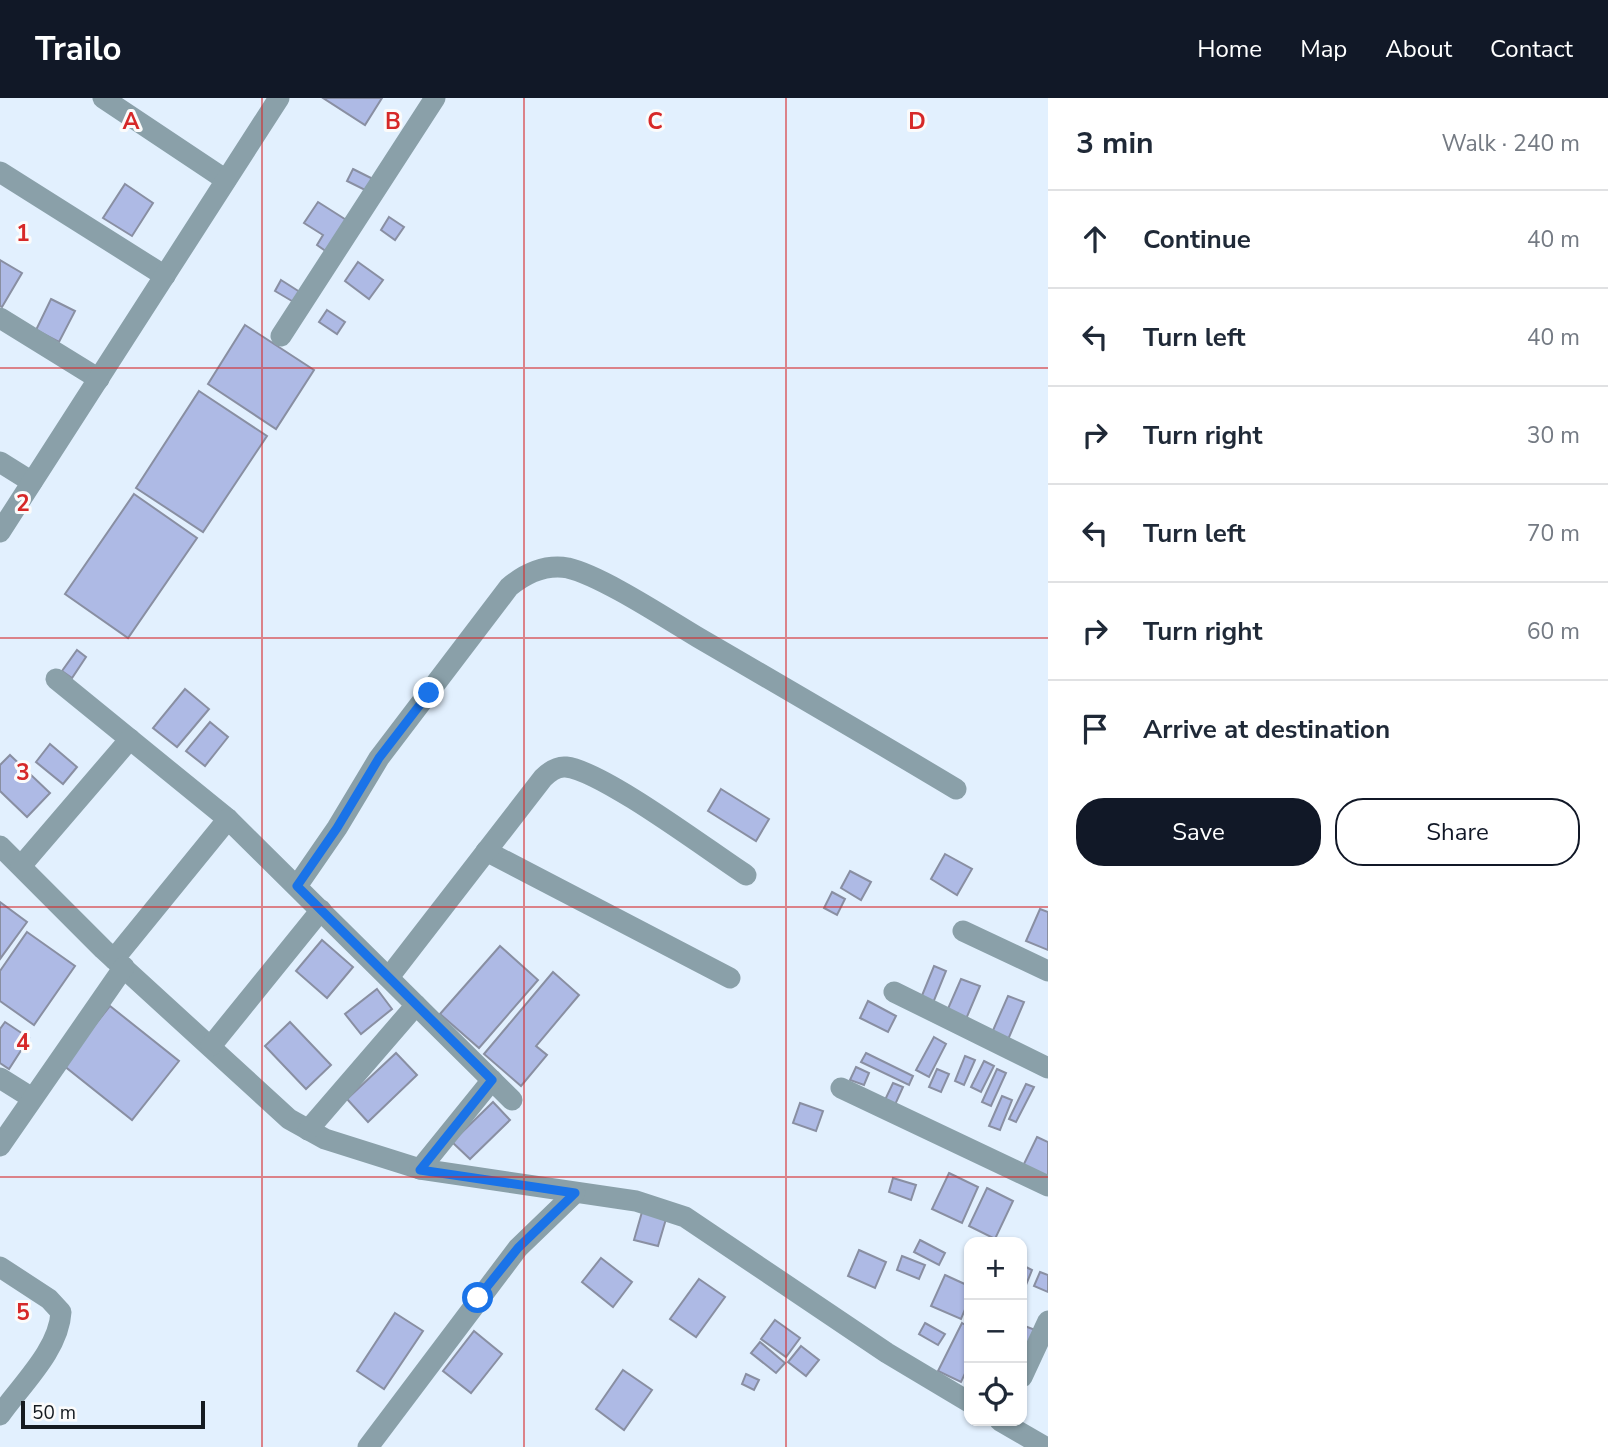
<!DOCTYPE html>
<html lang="en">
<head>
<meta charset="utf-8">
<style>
	body { margin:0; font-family:"Nunito Sans",sans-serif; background:#f2f2f3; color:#1f2937 }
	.controls { position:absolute; right:21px; bottom:21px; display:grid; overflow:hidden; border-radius:14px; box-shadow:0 2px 5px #0004 }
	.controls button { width:63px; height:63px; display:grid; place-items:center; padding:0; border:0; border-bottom:2px solid #e0e1e3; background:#fff; color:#1f2937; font:35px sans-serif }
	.scale { position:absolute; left:21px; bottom:18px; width:184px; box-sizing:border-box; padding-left:7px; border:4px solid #151b21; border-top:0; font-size:19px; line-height:24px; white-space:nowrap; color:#151b21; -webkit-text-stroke:5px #fbfbfb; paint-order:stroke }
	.stop { position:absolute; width:21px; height:21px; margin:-16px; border:5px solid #1a73e8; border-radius:50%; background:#fff }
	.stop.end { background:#1a73e8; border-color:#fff; box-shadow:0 2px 7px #0008 }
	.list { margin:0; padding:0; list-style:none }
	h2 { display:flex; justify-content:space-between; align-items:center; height:91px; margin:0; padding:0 28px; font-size:30px }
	h2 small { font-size:23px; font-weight:400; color:#747a83 }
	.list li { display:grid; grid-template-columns:46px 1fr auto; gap:21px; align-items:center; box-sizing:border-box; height:98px; padding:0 28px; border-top:2px solid #e0e1e3 }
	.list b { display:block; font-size:26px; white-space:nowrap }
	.list em { font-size:23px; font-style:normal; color:#747a83 }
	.actions { display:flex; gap:14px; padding:21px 28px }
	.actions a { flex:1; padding:16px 0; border:2px solid #111827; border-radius:28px; text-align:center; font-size:24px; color:#111827 }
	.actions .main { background:#111827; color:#fff }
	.icon { flex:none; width:38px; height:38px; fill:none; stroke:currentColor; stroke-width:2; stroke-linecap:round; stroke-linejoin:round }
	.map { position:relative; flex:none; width:1048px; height:1349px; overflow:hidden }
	header { display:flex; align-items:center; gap:42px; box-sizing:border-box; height:98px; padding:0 35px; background:#111827; color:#fff }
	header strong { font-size:33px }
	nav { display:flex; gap:38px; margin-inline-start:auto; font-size:24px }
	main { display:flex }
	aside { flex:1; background:#fff }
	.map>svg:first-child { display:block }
	.building { fill:#aebae5; stroke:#898fa2; stroke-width:2 }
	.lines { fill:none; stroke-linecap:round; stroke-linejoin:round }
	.minor { stroke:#8aa0a9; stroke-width:21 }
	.route { stroke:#1a73e8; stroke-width:9 }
	.grid { fill:none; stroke:#d62828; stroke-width:2; stroke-opacity:0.55 }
	.grid-label { font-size:23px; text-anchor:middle; font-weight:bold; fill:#d62828; stroke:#fbfbfb; stroke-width:6; stroke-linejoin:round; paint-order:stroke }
</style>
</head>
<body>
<header>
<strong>Trailo</strong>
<nav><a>Home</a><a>Map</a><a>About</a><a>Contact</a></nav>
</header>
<main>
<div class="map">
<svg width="1048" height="1349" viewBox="0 0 1048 1349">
	<rect width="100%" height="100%" fill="#e2f0fe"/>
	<!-- building -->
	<g class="building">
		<polygon points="323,0 382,0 365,27"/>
		<polygon points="353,71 377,83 371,95 347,83"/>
		<polygon points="125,86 153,105 132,138 103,120"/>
		<polygon points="318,104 351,125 330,156 317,147 323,137 304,125"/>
		<polygon points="389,119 404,129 395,142 381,132"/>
		<polygon points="0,162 22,175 2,209 0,208"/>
		<polygon points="358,164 383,182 369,201 345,183"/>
		<polygon points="281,182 303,196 297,206 275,193"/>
		<polygon points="51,201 75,213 59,244 36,232"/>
		<polygon points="327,212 345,224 337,236 319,224"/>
		<polygon points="245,227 314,272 276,331 208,286"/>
		<polygon points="199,293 267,338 203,434 136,390"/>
		<polygon points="134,396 197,440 128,540 65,496"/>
		<polygon points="77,552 86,559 72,580 62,573"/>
		<polygon points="185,591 209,611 177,649 153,630"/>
		<polygon points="210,624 228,639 205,668 186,653"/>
		<polygon points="50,646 77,669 63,686 36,664"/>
		<polygon points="10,657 50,695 27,719 0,693 0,667"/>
		<polygon points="721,691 769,721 756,743 708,713"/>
		<polygon points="945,756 972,771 957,797 931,781"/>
		<polygon points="850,773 871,784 861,802 841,790"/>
		<polygon points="832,794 845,801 837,817 824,810"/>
		<polygon points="0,804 27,824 0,861"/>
		<polygon points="1040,811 1048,814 1048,852 1026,843"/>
		<polygon points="27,834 75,868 34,927 0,903 0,873"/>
		<polygon points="322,842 353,869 327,900 296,873"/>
		<polygon points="500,848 538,882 479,950 440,916"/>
		<polygon points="934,868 946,873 933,905 921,900"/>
		<polygon points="553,874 579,897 536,948 547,957 521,988 484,956"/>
		<polygon points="961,881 980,888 966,921 947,913"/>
		<polygon points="377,891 392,911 361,936 345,916"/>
		<polygon points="1008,898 1024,904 1007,944 991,937"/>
		<polygon points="868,903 896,918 888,934 860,920"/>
		<polygon points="110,908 179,963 132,1022 63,967"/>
		<polygon points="5,924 29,940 9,971 0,965 0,931"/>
		<polygon points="290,924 331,967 306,991 265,948"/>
		<polygon points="934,939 946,946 929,979 916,972"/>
		<polygon points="396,955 417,977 368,1024 347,1001"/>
		<polygon points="866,955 913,978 909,987 861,964"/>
		<polygon points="965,958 975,962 964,987 955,983"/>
		<polygon points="984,963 994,968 981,994 971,989"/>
		<polygon points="856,969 869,975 864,987 850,982"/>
		<polygon points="937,971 949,976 941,994 929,989"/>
		<polygon points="997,971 1006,975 991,1008 982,1004"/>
		<polygon points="893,985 903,989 894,1009 884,1004"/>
		<polygon points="1026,986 1034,989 1016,1024 1009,1021"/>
		<polygon points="1002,998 1012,1002 1000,1032 989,1028"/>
		<polygon points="493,1004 510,1022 470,1061 452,1044"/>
		<polygon points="800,1005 823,1013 816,1033 793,1025"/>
		<polygon points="1037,1039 1048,1044 1048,1083 1022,1070"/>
		<polygon points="949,1075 978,1089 962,1125 932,1111"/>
		<polygon points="893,1080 916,1087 911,1102 889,1094"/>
		<polygon points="987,1090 1013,1103 995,1141 969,1128"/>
		<polygon points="642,1114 666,1121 658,1148 634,1142"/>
		<polygon points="920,1142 945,1155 939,1167 914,1154"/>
		<polygon points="859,1152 886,1164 875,1190 848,1178"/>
		<polygon points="902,1158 925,1167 919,1181 897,1172"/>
		<polygon points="601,1160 632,1184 613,1209 582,1184"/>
		<polygon points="1022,1167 1032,1172 1022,1197"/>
		<polygon points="1040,1174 1048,1177 1048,1194 1034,1188"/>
		<polygon points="945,1177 969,1188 969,1202 961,1221 931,1208"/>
		<polygon points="699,1181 725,1199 696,1239 670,1221"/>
		<polygon points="395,1215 423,1233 384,1291 357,1273"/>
		<polygon points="775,1222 800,1240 786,1259 761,1241"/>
		<polygon points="925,1225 945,1236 938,1247 919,1236"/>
		<polygon points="962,1225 969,1229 969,1267 961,1284 938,1273"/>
		<polygon points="1022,1227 1038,1233 1031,1251 1022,1248"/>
		<polygon points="474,1233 502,1256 471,1295 443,1273"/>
		<polygon points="760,1244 785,1265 776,1275 751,1255"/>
		<polygon points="801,1248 819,1262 806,1278 788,1264"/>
		<polygon points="623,1272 652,1292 624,1332 596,1311"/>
		<polygon points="746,1276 759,1282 754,1292 742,1286"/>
	</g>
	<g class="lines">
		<!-- minor -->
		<g class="minor">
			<polyline points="103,0 226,82"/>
			<polyline points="0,74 165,178"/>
			<polyline points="0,220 99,281"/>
			<polyline points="281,238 435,0"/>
			<polyline points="0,364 32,384"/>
			<polyline points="0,434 279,0"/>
			<polyline points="56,581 228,721 512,1002"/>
			<polyline points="0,748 103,851 289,1021 325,1041 420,1071 636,1103 685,1119 887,1255 969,1304"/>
			<polyline points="486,753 730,880"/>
			<polyline points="21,768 130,641"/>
			<path d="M297 788 337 730 379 660 509 489C526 475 545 466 568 470 602 478 667 521 699 540 785 590 871 640 956 691"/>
			<polyline points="963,833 1048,873"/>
			<polyline points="114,861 228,721"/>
			<path d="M389 879 543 680C549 674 557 668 566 669 603 673 709 753 746 777"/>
			<polyline points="894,894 1048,970"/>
			<polyline points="211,948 321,812"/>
			<polyline points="0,980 32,1000"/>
			<polyline points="841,990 1048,1088"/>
			<polyline points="308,1032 416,907"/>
			<polyline points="0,1048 124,869"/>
			<polyline points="420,1071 492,982"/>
			<path d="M0 1169 49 1201 61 1214C59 1252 21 1287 0 1317"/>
			<polyline points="1022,1279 1048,1223"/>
			<polyline points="1000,1323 1045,1349"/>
			<polyline points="368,1349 518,1150 575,1095"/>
		</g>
	</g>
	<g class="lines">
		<!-- route -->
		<polyline class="route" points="429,595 379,660 337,730 297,788 492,982 420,1072 575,1095 518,1150 478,1200"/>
	</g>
	<!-- grid -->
	<path class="grid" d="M262 0V1349M524 0V1349M786 0V1349M0 270H1048M0 540H1048M0 809H1048M0 1079H1048"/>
	<g class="grid-label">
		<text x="131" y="31">A</text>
		<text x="393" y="31">B</text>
		<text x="655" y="31">C</text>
		<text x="917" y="31">D</text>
		<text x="23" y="143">1</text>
		<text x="23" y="413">2</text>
		<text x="23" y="682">3</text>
		<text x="23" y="952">4</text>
		<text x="23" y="1222">5</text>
	</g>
</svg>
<div class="controls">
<button>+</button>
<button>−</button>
<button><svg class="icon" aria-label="locate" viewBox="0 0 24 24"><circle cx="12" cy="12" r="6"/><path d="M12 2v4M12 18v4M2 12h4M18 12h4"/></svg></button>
</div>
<div class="scale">50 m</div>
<div class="stop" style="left:478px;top:1200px"></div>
<div class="stop end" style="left:429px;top:595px"></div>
</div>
<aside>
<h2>3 min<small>Walk · 240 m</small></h2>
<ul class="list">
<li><svg class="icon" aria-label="ahead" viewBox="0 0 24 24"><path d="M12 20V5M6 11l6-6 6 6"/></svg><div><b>Continue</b></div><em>40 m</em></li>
<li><svg class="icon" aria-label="left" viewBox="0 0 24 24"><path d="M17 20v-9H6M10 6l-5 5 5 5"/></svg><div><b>Turn left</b></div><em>40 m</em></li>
<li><svg class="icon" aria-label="right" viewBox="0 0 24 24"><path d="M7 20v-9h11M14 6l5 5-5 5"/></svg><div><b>Turn right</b></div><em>30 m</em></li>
<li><svg class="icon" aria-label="left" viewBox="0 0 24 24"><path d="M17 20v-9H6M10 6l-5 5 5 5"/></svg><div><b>Turn left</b></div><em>70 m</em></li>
<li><svg class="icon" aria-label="right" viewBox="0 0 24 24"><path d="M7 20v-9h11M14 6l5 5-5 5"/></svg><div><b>Turn right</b></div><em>60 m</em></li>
<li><svg class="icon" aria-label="arrive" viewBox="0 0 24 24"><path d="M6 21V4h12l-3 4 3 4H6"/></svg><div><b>Arrive at destination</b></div></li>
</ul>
<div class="actions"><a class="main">Save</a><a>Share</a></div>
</aside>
</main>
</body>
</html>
